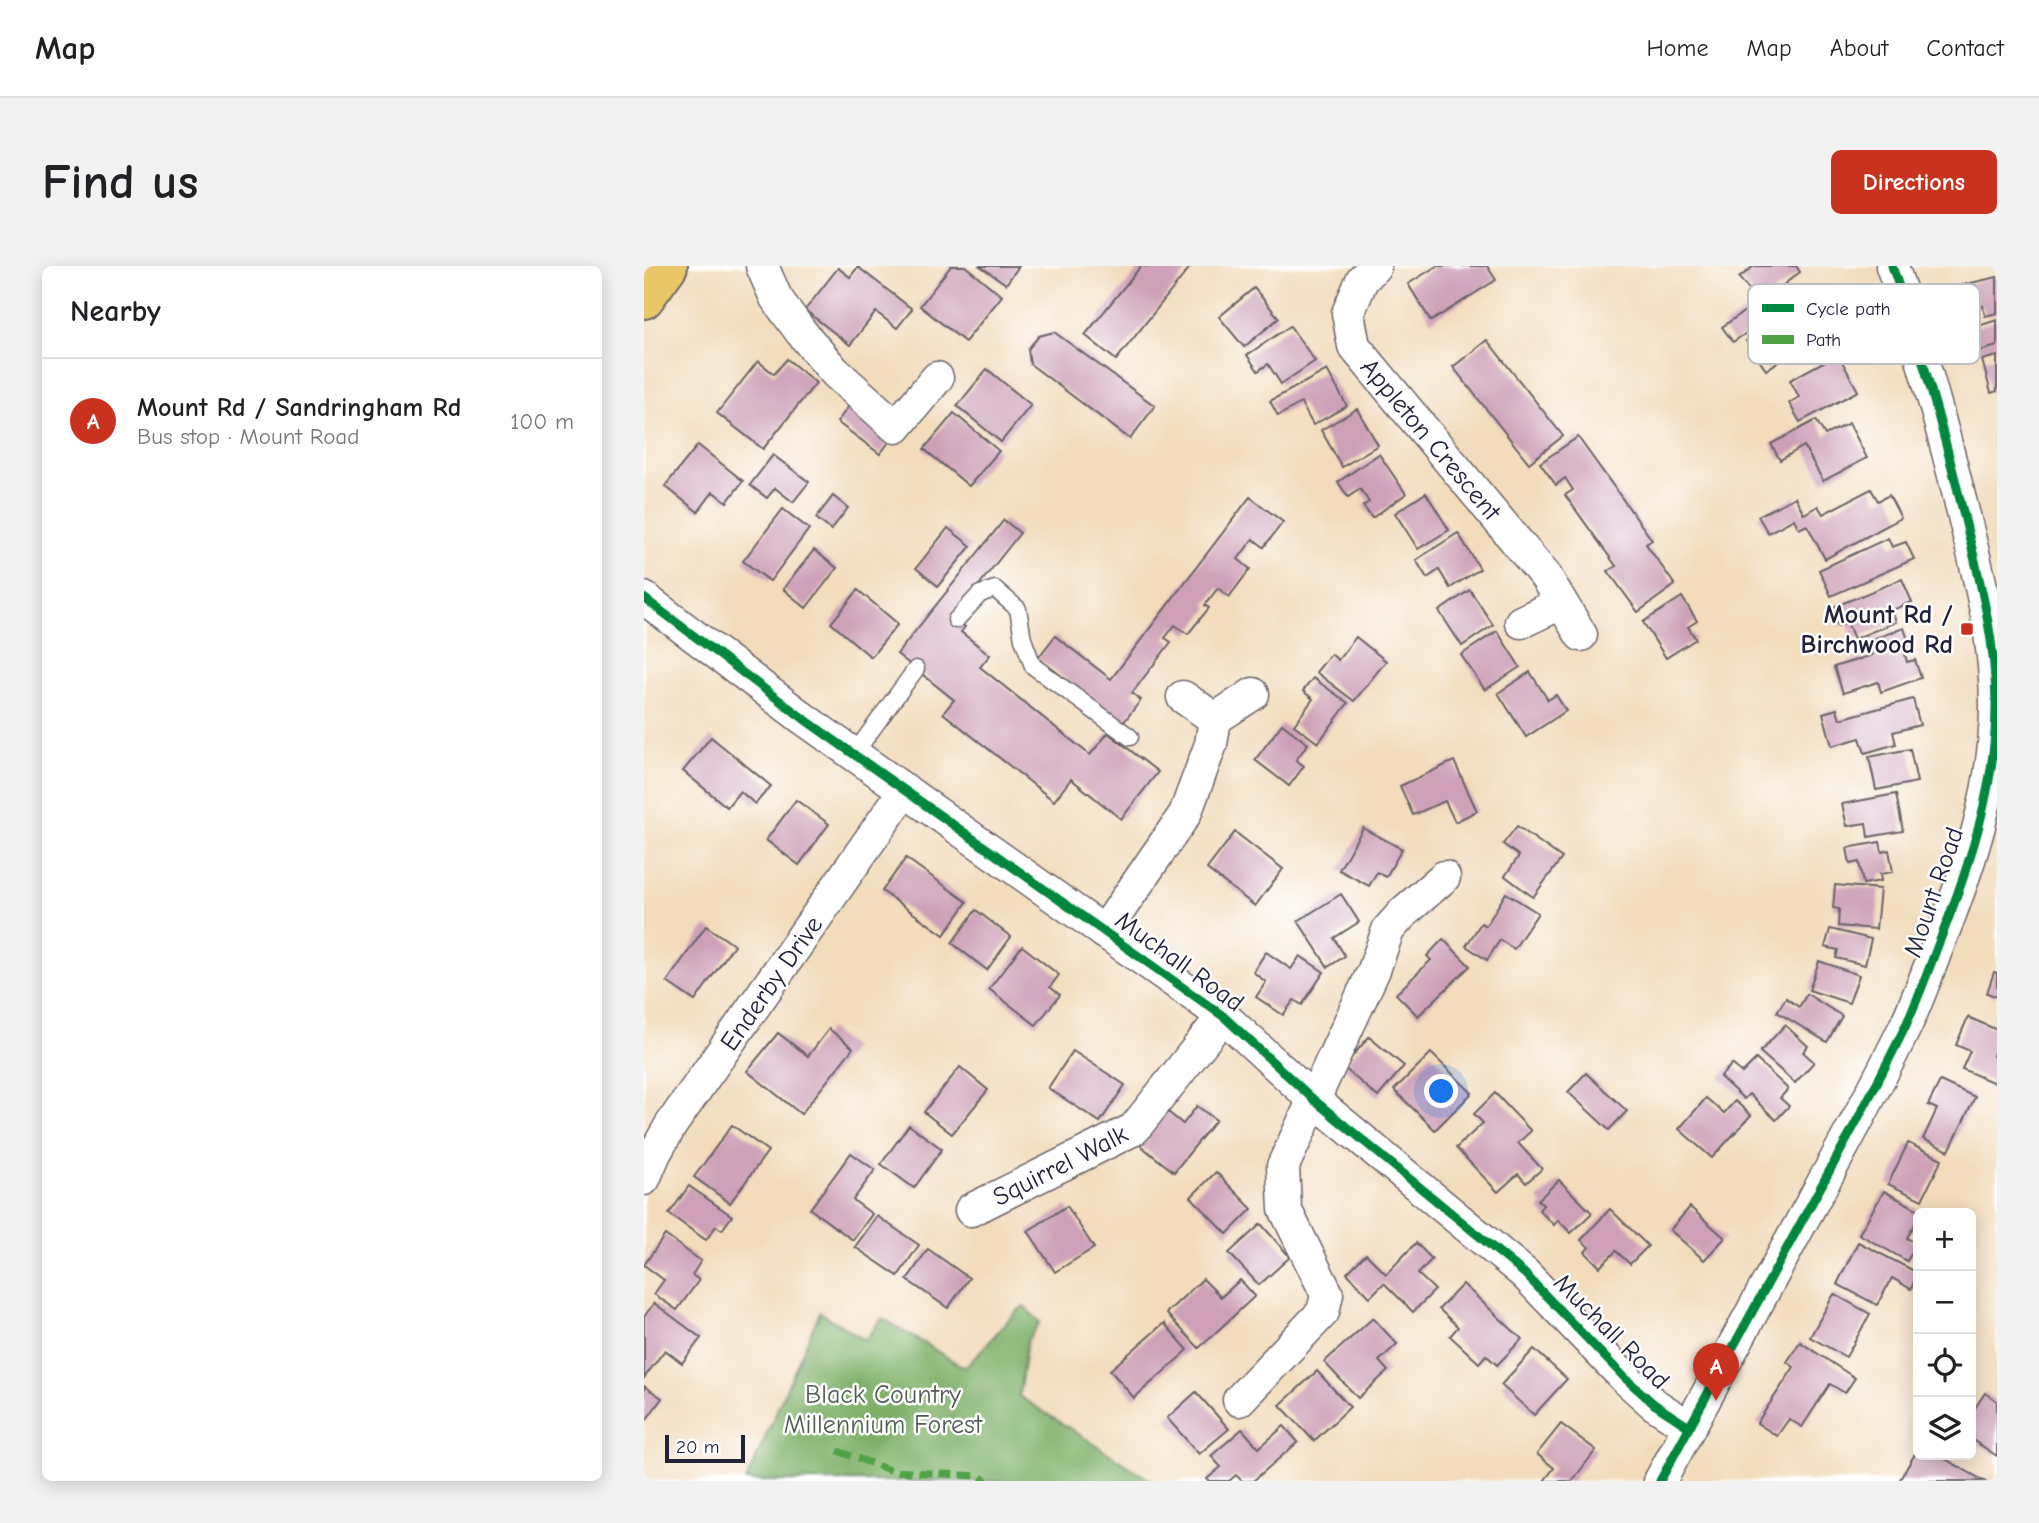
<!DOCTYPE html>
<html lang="en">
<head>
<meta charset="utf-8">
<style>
	body { margin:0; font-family:"Comic Neue",sans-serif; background:#f2f2f2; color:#202124 }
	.controls { position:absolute; right:21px; bottom:21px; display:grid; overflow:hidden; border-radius:10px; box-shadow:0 4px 18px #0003 }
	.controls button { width:63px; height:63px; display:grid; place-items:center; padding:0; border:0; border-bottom:2px solid #e0e0e0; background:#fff; color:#202124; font:35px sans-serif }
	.scale { position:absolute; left:21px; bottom:18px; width:80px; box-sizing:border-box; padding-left:7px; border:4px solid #22223b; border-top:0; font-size:19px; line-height:24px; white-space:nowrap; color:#22223b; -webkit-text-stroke:5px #fff; paint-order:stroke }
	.you { position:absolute; left:798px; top:826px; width:24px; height:24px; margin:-18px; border:5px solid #fff; border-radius:50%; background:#1a73e8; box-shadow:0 0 0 10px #1a73e833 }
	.badge { display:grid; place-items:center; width:46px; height:46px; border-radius:50%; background:#c8321e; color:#fff; font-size:23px; font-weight:700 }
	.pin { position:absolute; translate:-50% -58px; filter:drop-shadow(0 2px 4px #0008) }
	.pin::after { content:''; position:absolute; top:37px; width:24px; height:21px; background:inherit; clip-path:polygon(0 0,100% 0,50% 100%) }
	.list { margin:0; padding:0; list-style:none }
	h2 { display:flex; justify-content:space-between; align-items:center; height:91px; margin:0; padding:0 28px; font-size:30px }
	h2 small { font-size:23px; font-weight:400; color:#757577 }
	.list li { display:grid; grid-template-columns:46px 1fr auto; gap:21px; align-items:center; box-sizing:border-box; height:126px; padding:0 28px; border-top:2px solid #e0e0e0 }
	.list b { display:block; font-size:26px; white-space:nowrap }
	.list p { margin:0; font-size:23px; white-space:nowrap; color:#757577 }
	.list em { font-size:23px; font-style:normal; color:#757577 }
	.icon { flex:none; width:38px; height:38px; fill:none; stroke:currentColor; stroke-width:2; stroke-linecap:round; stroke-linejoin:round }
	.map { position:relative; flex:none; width:1353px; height:1215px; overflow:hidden; border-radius:10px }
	header { display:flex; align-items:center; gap:42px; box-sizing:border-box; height:98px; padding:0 35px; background:#fff; border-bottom:2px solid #e0e0e0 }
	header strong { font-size:33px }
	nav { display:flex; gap:38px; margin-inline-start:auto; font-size:24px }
	.intro { display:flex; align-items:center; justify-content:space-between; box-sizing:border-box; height:168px; padding:0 42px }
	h1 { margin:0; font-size:49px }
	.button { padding:18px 32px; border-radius:10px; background:#c8321e; color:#fff; font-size:24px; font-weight:700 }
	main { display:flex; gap:42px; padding:0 42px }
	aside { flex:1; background:#fff; border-radius:10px; box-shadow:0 4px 18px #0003 }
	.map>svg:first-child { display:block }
	.forest { fill:#7fb069; stroke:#506952; stroke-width:2 }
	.building { fill:#cda0b7 }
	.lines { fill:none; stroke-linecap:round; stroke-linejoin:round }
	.service-casing { stroke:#6b6368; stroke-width:19 }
	.minor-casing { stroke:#6b6368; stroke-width:35 }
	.trunk-casing { stroke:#6b6368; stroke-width:42 }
	.service { stroke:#fff; stroke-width:16 }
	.minor { stroke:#fff; stroke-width:32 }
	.trunk { stroke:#e9c769; stroke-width:38 }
	.quiet { stroke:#50a245; stroke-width:7; stroke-dasharray:14 7; stroke-linecap:butt }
	.cycleway-casing { stroke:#fff; stroke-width:13 }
	.cycleway { stroke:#00873e; stroke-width:9 }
	.poi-dot { fill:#c8321e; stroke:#fff; stroke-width:2.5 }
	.labels { text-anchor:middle; stroke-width:5; stroke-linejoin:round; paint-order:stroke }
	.street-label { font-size:26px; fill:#22223b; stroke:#fff }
	.poi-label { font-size:26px; font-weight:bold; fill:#22223b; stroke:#fff; text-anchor:end }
	.park-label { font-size:26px; fill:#4e5e51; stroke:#fff }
	.key { fill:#fff; stroke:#bdbdc4; stroke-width:2 }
	.key-label { font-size:19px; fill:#22223b }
</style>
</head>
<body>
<header>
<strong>Map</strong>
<nav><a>Home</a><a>Map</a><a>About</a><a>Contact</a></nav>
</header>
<div class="intro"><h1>Find us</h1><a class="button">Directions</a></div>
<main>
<aside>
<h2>Nearby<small></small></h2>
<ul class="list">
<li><span class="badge">A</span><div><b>Mount Rd / Sandringham Rd</b><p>Bus stop · Mount Road</p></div><em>100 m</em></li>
</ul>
</aside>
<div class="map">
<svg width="1353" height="1215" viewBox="0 0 1353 1215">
	<rect width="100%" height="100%" fill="#fff"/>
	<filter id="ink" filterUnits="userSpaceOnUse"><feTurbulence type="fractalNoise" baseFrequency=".0143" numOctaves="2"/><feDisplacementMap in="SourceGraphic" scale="14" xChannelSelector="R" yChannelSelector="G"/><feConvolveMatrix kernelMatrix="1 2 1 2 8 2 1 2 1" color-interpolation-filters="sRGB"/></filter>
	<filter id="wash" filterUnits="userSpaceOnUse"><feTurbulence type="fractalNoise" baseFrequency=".00686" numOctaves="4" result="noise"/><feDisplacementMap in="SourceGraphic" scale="28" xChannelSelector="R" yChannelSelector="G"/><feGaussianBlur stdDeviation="1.57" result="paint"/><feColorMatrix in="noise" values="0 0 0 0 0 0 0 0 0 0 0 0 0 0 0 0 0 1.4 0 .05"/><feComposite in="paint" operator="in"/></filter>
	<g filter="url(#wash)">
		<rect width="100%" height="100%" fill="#f2dcbc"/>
		<!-- forest -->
		<polygon class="forest" points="380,1040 396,1056 383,1075 375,1130 508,1215 102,1215 176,1046 221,1074 238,1052 321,1102 371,1047"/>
		<g id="blocks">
			<!-- building -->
			<g class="building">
				<polygon points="307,0 321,0 358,30 321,76 276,40"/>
				<polygon points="336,0 375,0 362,18"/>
				<polygon points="497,0 547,0 472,94 441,69"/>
				<polygon points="793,0 843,0 852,14 787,55 764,18"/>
				<polygon points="1110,0 1152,0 1156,6 1116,37 1095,12"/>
				<polygon points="214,1 268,43 253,62 232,46 206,79 161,44 194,2 206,11"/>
				<polygon points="1353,11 1353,47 1341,50 1339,40 1324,43 1318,19"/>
				<polygon points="610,22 635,52 600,81 575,51"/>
				<polygon points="1162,34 1182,63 1122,104 1102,75"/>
				<polygon points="1108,40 1120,55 1089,76 1078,61"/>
				<polygon points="1353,54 1353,80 1336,85 1328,62"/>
				<polygon points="646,60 671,95 637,118 624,98 614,105 603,89"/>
				<polygon points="410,66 511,140 486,173 386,98 384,83 395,70"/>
				<polygon points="843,74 919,170 885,197 809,101"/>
				<polygon points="1194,88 1214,125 1156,156 1145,137 1155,131 1146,114"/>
				<polygon points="1353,90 1353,125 1347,127 1338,94"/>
				<polygon points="143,93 172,117 119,183 73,147 114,95 130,108"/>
				<polygon points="343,103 387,139 357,176 313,140"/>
				<polygon points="683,104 703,140 669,159 657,137 634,150 626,135"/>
				<polygon points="208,136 251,168 236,188 193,156"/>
				<polygon points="713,143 734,179 698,201 677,164"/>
				<polygon points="310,147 355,185 325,220 280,183"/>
				<polygon points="1172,154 1181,169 1205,157 1223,192 1179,215 1160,180 1136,194 1127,178"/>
				<polygon points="934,171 1008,274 1002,278 1031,319 994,346 964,305 972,300 921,229 929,224 921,212 912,219 896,197"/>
				<polygon points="54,179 99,215 83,236 69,226 54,246 21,220"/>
				<polygon points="735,188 762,228 728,252 719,240 725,236 716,223 704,231 694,216"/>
				<polygon points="129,189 165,216 149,236 131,222 123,232 106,219"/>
				<polygon points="1227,223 1234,235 1245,229 1257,252 1181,293 1163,259 1155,263 1150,253 1124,267 1114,250 1151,231 1160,248 1174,240 1179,248"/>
				<polygon points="782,227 805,264 774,283 751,247"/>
				<polygon points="189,230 204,242 187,264 172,252"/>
				<polygon points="606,231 639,256 620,281 609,273 594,293 606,303 585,331 574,322 561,339 565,342 544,368 531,359 521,372 527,376 488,427 497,434 479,457 394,392 411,370 467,413"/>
				<polygon points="139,243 165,263 126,315 99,295"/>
				<polygon points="360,254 376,267 309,352 321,361 317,366 346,389 336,401 446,489 464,467 514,506 477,553 427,513 410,535 299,447 310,434 253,388"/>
				<polygon points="304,262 327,280 294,320 272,302"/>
				<polygon points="814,267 836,303 806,322 795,304 783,312 772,294"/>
				<polygon points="1244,272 1248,281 1262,276 1270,293 1187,330 1175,304"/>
				<polygon points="170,284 193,302 162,342 139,323"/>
				<polygon points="1258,313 1268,336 1248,344 1252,356 1210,373 1203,356 1194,360 1187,342"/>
				<polygon points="214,324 254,358 227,391 187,357"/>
				<polygon points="826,324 849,359 818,380 795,345"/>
				<polygon points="1038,331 1053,355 1044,361 1052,373 1022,392 999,356"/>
				<polygon points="1260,362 1267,383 1260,385 1263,396 1271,394 1277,412 1237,426 1234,416 1199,427 1190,401 1228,389 1223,375"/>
				<polygon points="853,365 876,401 841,424 817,389"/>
				<polygon points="712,371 742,395 710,435 672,406 687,388 694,394"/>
				<polygon points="886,406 904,434 912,429 922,445 882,471 854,427"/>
				<polygon points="669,412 704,437 674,477 650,459 669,433 659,425"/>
				<polygon points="1269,433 1276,459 1249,466 1252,478 1221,487 1216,472 1188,480 1179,447 1193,443 1196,453"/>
				<polygon points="638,458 664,478 652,494 660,500 645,520 611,494"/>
				<polygon points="67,471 127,520 111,538 96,525 83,541 39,505"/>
				<polygon points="1266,483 1273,516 1232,524 1225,491"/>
				<polygon points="810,495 833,545 811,556 801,535 769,549 756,520"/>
				<polygon points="1252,528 1259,565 1224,571 1222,557 1203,560 1198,538"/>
				<polygon points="152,534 185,558 155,599 122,574"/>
				<polygon points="873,560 918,592 889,631 861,610 875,590 859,578"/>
				<polygon points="719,562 758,583 742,611 733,606 725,620 695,604"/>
				<polygon points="591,566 639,603 611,640 563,603"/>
				<polygon points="1236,576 1238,586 1245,584 1249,606 1236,608 1237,615 1219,618 1215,596 1206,598 1203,582"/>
				<polygon points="262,592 323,636 300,669 238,625"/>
				<polygon points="1191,619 1236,623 1232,663 1194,660 1195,643 1189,642"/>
				<polygon points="862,627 894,647 870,683 856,674 843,694 822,680 837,657 842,660"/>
				<polygon points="697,628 715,656 690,672 701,690 684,701 654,655"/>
				<polygon points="332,644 367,671 343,704 308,677"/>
				<polygon points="62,660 90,679 51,735 23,716"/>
				<polygon points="1186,663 1227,673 1221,699 1192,692 1194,684 1181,681"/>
				<polygon points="799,673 826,700 774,750 752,728 787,694 783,690"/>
				<polygon points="378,680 415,709 406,721 416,729 392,759 345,723"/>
				<polygon points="622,686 647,703 656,690 680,706 658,739 650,734 639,749 612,731 622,716 609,706"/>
				<polygon points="1175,695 1215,709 1205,737 1165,724"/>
				<polygon points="1350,706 1353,707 1353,731 1343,727"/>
				<polygon points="1163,728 1198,750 1183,776 1133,746 1142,732 1155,741"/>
				<polygon points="1324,751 1353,764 1353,780 1349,790 1353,792 1353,818 1318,803 1326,785 1312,779"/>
				<polygon points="1141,759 1164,780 1159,786 1170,796 1151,817 1116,786"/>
				<polygon points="185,763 209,782 157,848 103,805 134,767 164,790"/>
				<polygon points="725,771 760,800 734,831 699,801"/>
				<polygon points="429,785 481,819 456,856 404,822"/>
				<polygon points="787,787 828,827 791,864 750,824"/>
				<polygon points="1112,793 1144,823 1136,832 1145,840 1132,854 1105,828 1100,833 1076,811 1088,798 1098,807"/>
				<polygon points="316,801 344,824 308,868 280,846"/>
				<polygon points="942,807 983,845 965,864 924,826"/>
				<polygon points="1296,815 1331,831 1305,885 1279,873 1293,843 1284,839"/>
				<polygon points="851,827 887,865 874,877 898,903 882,917 874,908 854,926 812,882 839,857 830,848"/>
				<polygon points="1062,832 1080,847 1091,835 1107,849 1068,892 1035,863"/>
				<polygon points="553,840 572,854 530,906 492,876 519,842 539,858"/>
				<polygon points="88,859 124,885 86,937 50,911"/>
				<polygon points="265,859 298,883 270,922 237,898"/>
				<polygon points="1264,877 1298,893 1278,934 1244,918"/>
				<polygon points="207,887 231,904 209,934 228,948 209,974 166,943"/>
				<polygon points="572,906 608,943 583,968 547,931"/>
				<polygon points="915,914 948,947 927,967 914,954 910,959 895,944 899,939 894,934"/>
				<polygon points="45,920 88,950 78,964 72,960 62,974 25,948"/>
				<polygon points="1240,925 1280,947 1274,947 1274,953 1263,972 1273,978 1263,995 1215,968"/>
				<polygon points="423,940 450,982 411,1006 384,965"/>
				<polygon points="1046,941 1081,972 1060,994 1026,964"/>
				<polygon points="966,943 1004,980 986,998 972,985 956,1001 941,986 945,981 937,974"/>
				<polygon points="233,950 275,979 254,1010 211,981"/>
				<polygon points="617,958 646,991 615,1019 585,987"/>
				<polygon points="21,969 57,995 48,1009 55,1014 33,1044 10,1028 20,1014 0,999"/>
				<polygon points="1214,976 1274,1007 1267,1023 1248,1012 1233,1039 1193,1018"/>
				<polygon points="772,977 788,993 774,1008 791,1024 769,1046 740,1017 726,1031 703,1007 722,988 742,1008"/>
				<polygon points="284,983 325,1012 304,1042 263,1014"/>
				<polygon points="559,1013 577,1031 596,1014 611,1030 555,1082 522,1047"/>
				<polygon points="819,1018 878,1073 853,1099 842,1089 835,1097 806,1070 814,1061 795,1043"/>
				<polygon points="1190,1028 1226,1048 1202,1091 1166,1071"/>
				<polygon points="10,1037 57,1072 38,1097 21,1084 0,1112 0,1051"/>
				<polygon points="729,1052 753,1078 735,1095 744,1105 714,1132 680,1096"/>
				<polygon points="520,1057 544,1084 490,1132 466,1104"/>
				<polygon points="1156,1076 1211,1112 1201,1127 1186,1118 1158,1161 1145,1153 1133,1170 1113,1157 1150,1101 1143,1096"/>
				<polygon points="890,1083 923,1113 890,1149 857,1119"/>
				<polygon points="673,1105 706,1141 670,1175 636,1139"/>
				<polygon points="0,1120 18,1132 0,1157"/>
				<polygon points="552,1126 585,1163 555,1188 523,1152"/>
				<polygon points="1341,1127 1353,1135 1353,1190 1327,1173 1327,1148"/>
				<polygon points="917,1158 952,1184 928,1215 900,1215 910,1202 893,1188"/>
				<polygon points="640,1160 654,1176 609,1215 598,1215 592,1209 585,1215 565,1215 563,1213 577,1201 567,1190 598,1163 615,1182"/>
				<polygon points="1274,1183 1274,1189 1294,1189 1340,1215 1255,1215"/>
			</g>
		</g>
	</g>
	<g filter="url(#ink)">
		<use href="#blocks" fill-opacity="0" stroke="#6b6368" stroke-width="2"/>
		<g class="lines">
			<!-- service casing -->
			<g class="service-casing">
				<g id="service">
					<polyline points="312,354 336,328 351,323 374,343 379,373 389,400 486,471"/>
					<polyline points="210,488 272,403"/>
				</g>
			</g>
			<!-- minor casing -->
			<g class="minor-casing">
				<g id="minor">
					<polyline points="118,0 132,32 157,66 191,106 252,161 293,112"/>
					<polyline points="731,0 718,14 704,47 710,80 902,311 937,369"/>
					<polyline points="0,332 160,453 579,750 670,834 881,1008 981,1112 1010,1138 1045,1161"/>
					<polyline points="877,356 917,337"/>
					<polyline points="539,431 571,453 609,428"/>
					<polyline points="460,666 541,548 567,478 571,453"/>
					<polyline points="0,913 11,887 27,859 261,524"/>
					<polyline points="327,944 490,863 579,750"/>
					<polyline points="595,1134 679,1046 683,1028 641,943 639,900 730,704 744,664 760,646 800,611"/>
					<path d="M1016 1215C1062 1130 1108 1046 1154 962 1191 895 1229 828 1262 759 1275 731 1285 702 1296 674 1326 599 1352 520 1352 439 1352 378 1337 318 1322 258 1301 171 1278 85 1248 0"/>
				</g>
			</g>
			<!-- trunk casing -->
			<g class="trunk-casing">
				<polyline id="trunk" points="0,33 24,0"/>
			</g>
			<!-- service -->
			<use href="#service" class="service"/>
			<!-- minor -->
			<use href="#minor" class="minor"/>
			<!-- trunk -->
			<use href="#trunk" class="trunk"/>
			<!-- quiet -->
			<polyline class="quiet" points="194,1185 248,1205 336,1210 342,1215"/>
			<!-- cycleway casing -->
			<g class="cycleway-casing">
				<g id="cycleway">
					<polyline points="0,332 160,453 579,750 670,834 881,1008 981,1112 1010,1138 1045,1161"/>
					<path d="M1016 1215C1062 1130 1108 1046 1154 962 1191 895 1229 828 1262 759 1275 731 1285 702 1296 674 1326 599 1352 520 1352 439 1352 378 1337 318 1322 258 1301 171 1278 85 1248 0"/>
				</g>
			</g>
			<!-- cycleway -->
			<use href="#cycleway" class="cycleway"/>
		</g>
	</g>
	<!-- markers -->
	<rect class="poi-dot" x="1316" y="356" width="14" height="14" rx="3.5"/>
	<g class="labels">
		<!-- street labels -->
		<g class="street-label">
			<text transform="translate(787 173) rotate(50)" y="9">Appleton Crescent</text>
			<text transform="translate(1289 626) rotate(-71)" y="9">Mount Road</text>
			<text transform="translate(536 695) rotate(36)" y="9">Muchall Road</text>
			<text transform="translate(127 717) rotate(-55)" y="9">Enderby Drive</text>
			<text transform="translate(416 899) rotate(-27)" y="9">Squirrel Walk</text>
			<text transform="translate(968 1065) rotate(45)" y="9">Muchall Road</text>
		</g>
		<!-- poi labels -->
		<g class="poi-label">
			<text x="1309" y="357">Mount Rd /<tspan x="1309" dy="30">Birchwood Rd</tspan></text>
		</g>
		<!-- park labels -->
		<g class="park-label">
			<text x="239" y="1137">Black Country<tspan x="239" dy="30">Millennium Forest</tspan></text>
		</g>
	</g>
	<!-- legend -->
	<rect x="1104" y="18" width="232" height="80" rx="10" class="key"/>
	<rect x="1118" y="38" width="32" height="8" fill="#00873e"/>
	<rect x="1118" y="69" width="32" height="9" fill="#50a245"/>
	<g class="key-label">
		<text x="1162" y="49">Cycle path</text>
		<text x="1162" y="80">Path</text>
	</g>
</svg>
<div class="controls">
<button>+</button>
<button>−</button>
<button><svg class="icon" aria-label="locate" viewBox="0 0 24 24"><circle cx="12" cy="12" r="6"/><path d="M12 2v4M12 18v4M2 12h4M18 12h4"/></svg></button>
<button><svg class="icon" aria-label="layers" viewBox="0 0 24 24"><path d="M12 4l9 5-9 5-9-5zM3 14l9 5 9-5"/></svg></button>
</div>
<div class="scale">20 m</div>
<div class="you"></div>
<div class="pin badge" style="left:1072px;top:1135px">A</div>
</div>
</main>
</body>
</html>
